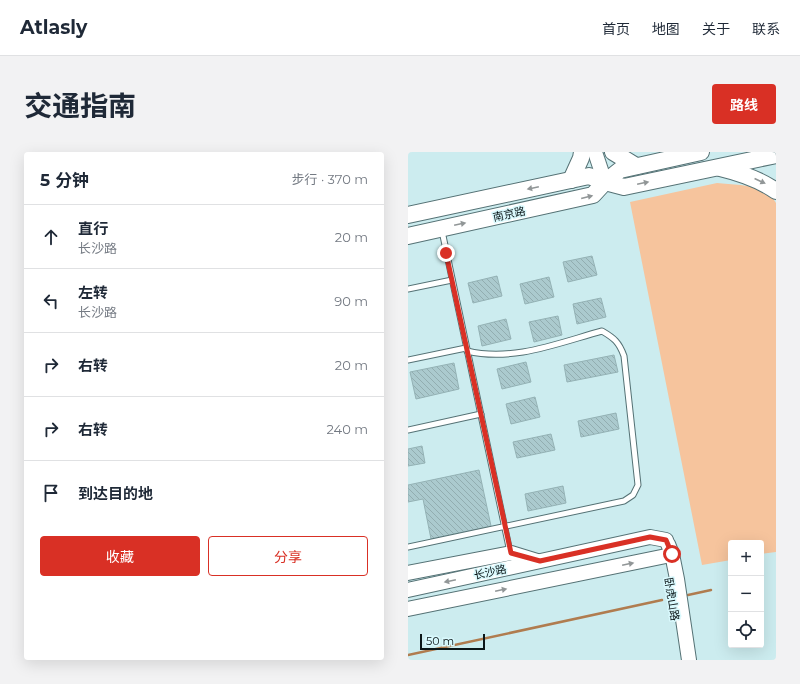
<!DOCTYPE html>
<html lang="zh">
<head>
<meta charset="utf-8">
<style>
	body { margin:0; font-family:Montserrat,"Noto Sans SC",sans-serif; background:#f2f2f3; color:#1f2937 }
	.controls { position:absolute; right:12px; bottom:12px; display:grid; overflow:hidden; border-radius:4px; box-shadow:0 4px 16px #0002 }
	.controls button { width:36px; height:36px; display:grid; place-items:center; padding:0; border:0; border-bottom:1px solid #e0e1e3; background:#fff; color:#1f2937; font:20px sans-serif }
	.scale { position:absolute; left:12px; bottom:10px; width:65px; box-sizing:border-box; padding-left:4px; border:2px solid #0b1618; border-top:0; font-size:11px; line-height:14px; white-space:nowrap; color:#0b1618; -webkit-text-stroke:3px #d9f9fd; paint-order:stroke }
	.stop { position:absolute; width:12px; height:12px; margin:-9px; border:3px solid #d93025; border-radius:50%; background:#fff }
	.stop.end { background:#d93025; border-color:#fff; box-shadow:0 1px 4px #0008 }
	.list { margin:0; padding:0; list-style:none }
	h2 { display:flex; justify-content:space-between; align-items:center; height:52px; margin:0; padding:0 16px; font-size:17px }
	h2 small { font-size:13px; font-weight:400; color:#747a83 }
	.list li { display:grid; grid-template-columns:26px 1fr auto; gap:12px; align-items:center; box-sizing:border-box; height:64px; padding:0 16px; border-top:1px solid #e0e1e3 }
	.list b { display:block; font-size:15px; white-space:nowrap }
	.list p { margin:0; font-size:13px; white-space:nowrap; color:#747a83 }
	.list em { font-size:13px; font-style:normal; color:#747a83 }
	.actions { display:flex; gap:8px; padding:12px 16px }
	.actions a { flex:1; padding:9px 0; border:1px solid #d93025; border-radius:4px; text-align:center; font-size:14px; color:#d93025 }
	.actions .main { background:#d93025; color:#fff }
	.icon { flex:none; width:22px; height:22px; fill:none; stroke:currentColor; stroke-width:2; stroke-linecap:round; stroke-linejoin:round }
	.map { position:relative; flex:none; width:368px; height:508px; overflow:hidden; border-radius:4px }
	header { display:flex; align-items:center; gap:24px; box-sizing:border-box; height:56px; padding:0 20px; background:#fff; border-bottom:1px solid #e0e1e3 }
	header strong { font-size:19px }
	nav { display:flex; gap:22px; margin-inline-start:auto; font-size:14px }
	.intro { display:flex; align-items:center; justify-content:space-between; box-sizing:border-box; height:96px; padding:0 24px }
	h1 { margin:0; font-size:28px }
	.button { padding:10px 18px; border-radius:4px; background:#d93025; color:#fff; font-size:14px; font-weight:700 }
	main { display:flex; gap:24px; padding:0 24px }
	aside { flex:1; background:#fff; border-radius:4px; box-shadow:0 4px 16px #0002 }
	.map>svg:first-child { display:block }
	.park { fill:#f6c49d }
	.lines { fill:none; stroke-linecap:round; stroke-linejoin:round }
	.stream { stroke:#b07c4f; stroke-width:2.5 }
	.building { fill:url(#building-back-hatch); stroke:#94b2b5 }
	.lane-casing { stroke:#557275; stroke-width:7 }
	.secondary-casing { stroke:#557275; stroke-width:16 }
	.primary-casing { stroke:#557275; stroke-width:18 }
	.lane { stroke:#fff; stroke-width:5 }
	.secondary { stroke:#fff; stroke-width:14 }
	.primary { stroke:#fff; stroke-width:16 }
	.oneway { fill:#919697 }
	.route { stroke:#d93025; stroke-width:5 }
	.labels { text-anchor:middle; stroke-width:3; stroke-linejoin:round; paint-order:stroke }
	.street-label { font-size:11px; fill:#0b1618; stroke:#d9f9fd }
</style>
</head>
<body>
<header>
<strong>Atlasly</strong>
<nav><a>首页</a><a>地图</a><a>关于</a><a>联系</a></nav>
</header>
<div class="intro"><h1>交通指南</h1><a class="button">路线</a></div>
<main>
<aside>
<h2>5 分钟<small>步行 · 370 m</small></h2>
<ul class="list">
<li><svg class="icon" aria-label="ahead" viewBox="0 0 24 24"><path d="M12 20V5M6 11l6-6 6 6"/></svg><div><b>直行</b><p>长沙路</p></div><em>20 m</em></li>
<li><svg class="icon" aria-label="left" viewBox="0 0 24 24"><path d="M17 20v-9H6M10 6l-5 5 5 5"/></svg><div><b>左转</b><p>长沙路</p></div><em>90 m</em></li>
<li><svg class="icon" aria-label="right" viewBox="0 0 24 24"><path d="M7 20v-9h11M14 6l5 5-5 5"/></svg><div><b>右转</b></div><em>20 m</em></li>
<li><svg class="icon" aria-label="right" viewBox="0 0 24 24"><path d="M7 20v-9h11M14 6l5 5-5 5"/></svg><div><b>右转</b></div><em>240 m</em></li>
<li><svg class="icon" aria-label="arrive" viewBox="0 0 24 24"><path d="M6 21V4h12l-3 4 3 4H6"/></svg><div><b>到达目的地</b></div></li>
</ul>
<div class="actions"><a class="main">收藏</a><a>分享</a></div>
</aside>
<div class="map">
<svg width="368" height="508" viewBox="0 0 368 508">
	<defs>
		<pattern id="building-back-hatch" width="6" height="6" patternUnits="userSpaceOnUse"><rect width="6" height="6" fill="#abcace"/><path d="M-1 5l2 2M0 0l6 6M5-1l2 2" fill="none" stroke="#92adb0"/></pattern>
	</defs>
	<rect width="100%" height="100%" fill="#ccecef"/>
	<!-- park -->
	<path class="park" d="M309 31C328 33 358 32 368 51V400L353 402V391H323V408L294 413 222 50Z"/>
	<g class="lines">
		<!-- stream -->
		<g class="stream">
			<polyline points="280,443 303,438"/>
			<polyline points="0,503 254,448"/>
		</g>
	</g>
	<!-- building -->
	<g class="building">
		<polygon points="184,104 189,123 160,130 155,110"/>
		<polygon points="89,124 94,144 65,151 60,131"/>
		<polygon points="141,125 146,145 117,152 112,132"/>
		<polygon points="193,146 198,165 169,172 165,152"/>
		<polygon points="150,164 154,183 126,190 121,170"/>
		<polygon points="98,167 103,187 74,194 70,174"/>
		<polygon points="206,203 210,220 159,230 156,213"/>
		<polygon points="118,210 123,230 94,237 89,217"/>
		<polygon points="46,211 51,237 8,247 2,220"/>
		<polygon points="127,245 132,265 103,272 98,252"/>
		<polygon points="208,261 211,277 173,285 170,269"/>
		<polygon points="143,282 147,298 109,306 105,290"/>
		<polygon points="14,294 17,311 0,314 0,297"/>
		<polygon points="71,318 83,374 23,387 15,347 0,350 0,333"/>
		<polygon points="155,334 158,351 120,359 117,342"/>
	</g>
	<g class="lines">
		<!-- lane casing -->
		<g class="lane-casing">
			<g id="lane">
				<polyline points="34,79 102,400"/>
				<polyline points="0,137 44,128"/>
				<polyline points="0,208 58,196"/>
				<polyline points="0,278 73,262"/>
				<path d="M0 395 216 349 225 343 230 333 216 204C211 190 206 186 194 179 150 191 105 210 59 199"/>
			</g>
		</g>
		<!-- secondary casing -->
		<g class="secondary-casing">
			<g id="secondary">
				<polyline points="187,0 197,30"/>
				<polyline points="260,392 264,402 269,427 281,508"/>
				<polyline points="0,421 103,401 129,409"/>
				<polyline points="0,438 242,385 258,388"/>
				<polyline points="0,457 258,404"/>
			</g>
		</g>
		<!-- primary casing -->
		<g class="primary-casing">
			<g id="primary">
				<polyline points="205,0 228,14"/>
				<path d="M312 16C333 21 351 27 368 39"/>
				<polyline points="163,28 173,6 174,0"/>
				<polyline points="0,63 181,24 197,30 216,35 368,3"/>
				<polyline points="0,84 185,43 197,30 212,18 293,0"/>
			</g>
		</g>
		<!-- lane -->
		<use href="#lane" class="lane"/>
		<!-- secondary -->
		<use href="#secondary" class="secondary"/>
		<!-- primary -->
		<use href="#primary" class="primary"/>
	</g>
	<!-- one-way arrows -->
	<defs><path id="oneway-solid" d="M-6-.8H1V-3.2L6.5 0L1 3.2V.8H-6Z"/></defs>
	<g class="oneway">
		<use href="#oneway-solid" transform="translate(352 29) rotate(25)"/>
		<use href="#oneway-solid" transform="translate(235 31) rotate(-12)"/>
		<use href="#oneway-solid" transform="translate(125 36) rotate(168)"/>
		<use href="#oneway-solid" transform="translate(179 45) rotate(-14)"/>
		<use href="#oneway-solid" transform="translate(52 72) rotate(-12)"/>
		<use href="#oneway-solid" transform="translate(220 412) rotate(-12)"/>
		<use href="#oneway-solid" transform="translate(42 429) rotate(168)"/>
		<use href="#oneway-solid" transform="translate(93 438) rotate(-12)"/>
	</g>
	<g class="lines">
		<!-- route -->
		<polyline class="route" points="38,101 103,401 132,409 242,385 258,388 264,402"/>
	</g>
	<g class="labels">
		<!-- street labels -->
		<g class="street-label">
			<text transform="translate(101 62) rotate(-12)" y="4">南京路</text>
			<text transform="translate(82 420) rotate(-12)" y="4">长沙路</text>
			<text transform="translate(264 447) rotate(81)" y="4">卧虎山路</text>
		</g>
	</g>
</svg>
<div class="controls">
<button>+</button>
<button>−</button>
<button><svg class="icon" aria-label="locate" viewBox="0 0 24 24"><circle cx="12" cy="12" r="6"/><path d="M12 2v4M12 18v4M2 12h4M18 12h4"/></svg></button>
</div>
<div class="scale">50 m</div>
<div class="stop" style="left:264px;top:402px"></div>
<div class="stop end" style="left:38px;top:101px"></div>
</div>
</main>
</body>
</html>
